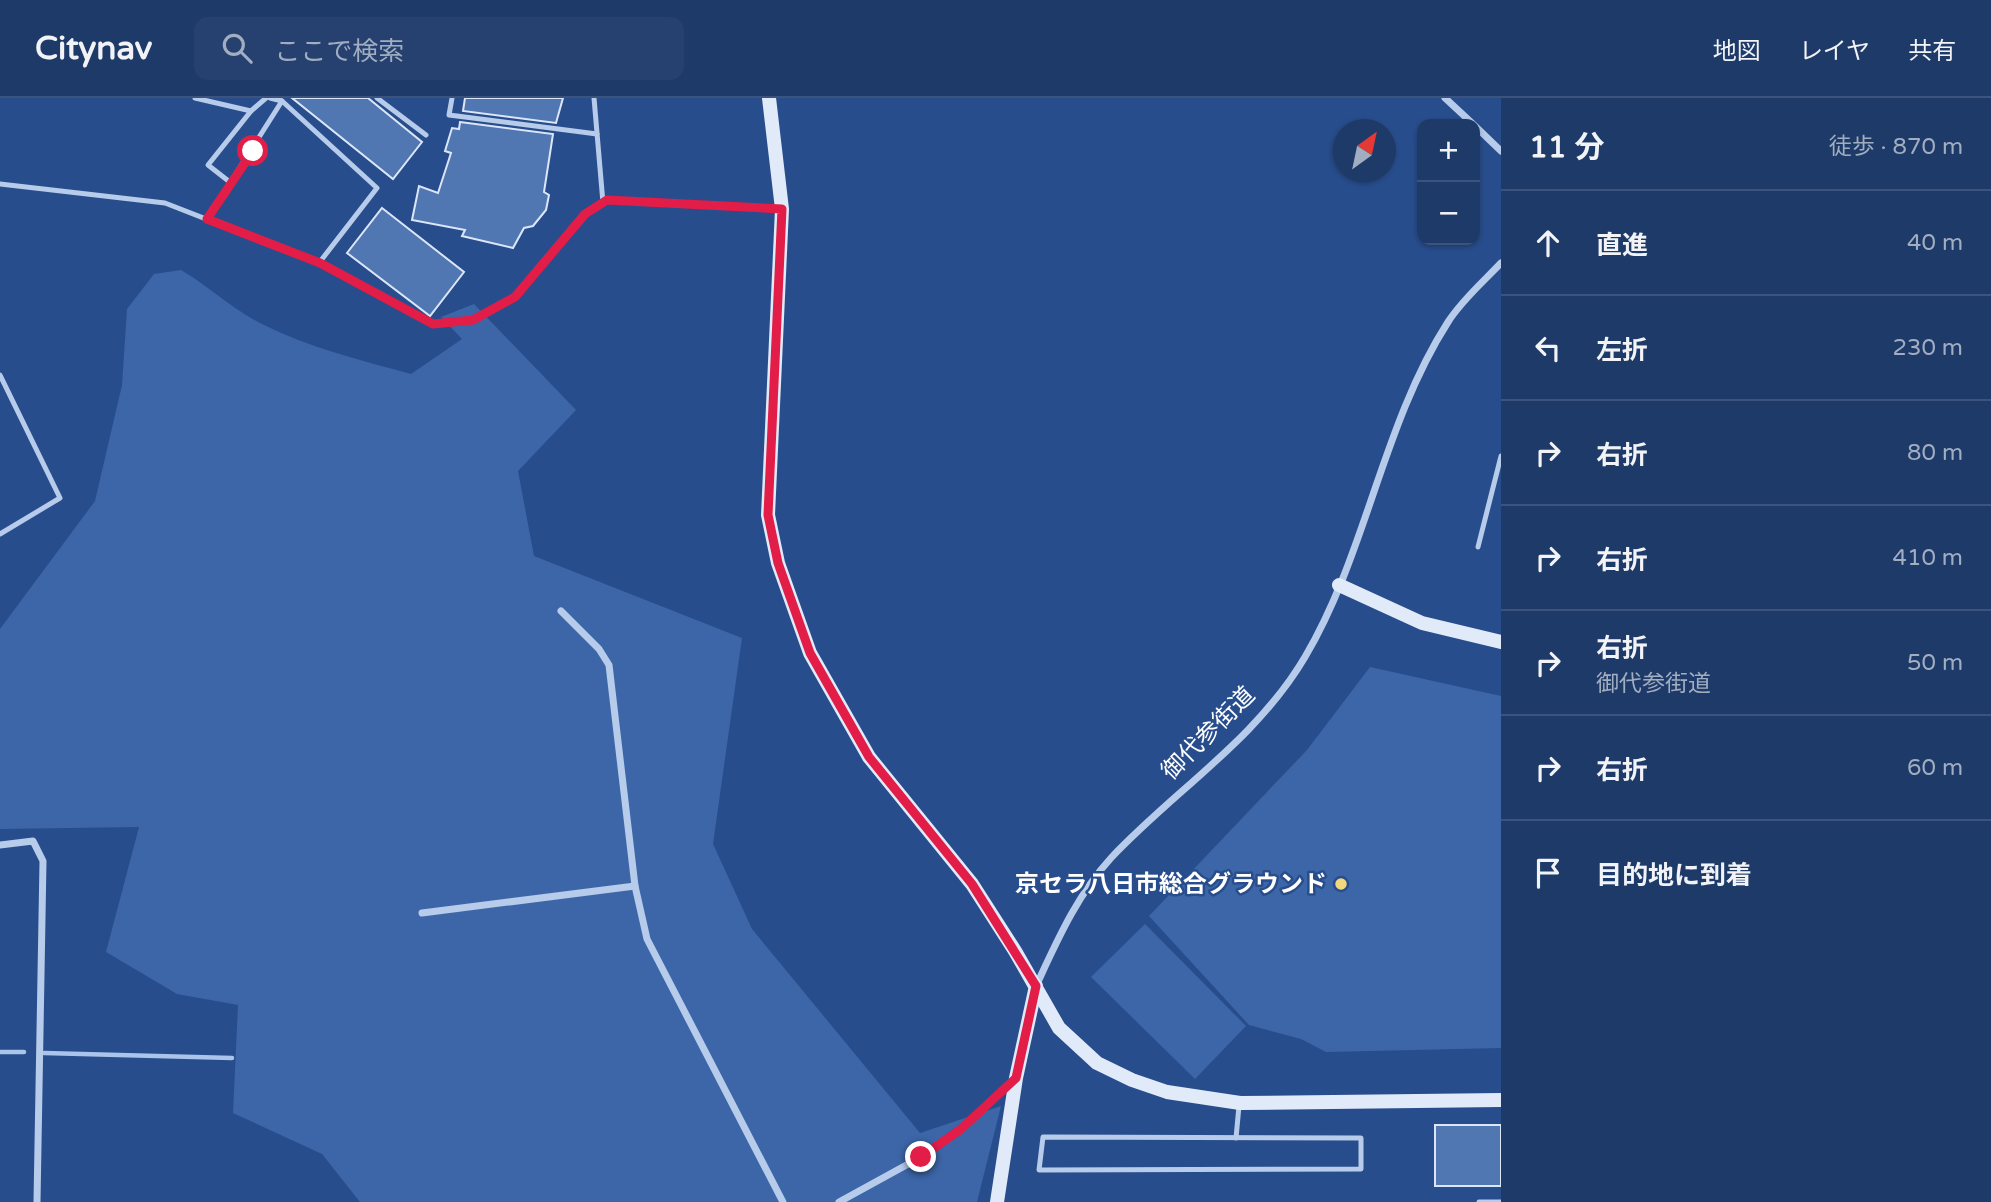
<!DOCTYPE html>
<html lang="ja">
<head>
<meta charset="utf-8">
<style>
	body { margin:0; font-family:"Varela Round","Noto Sans JP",sans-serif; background:#26416f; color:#f1f3f6 }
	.controls { position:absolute; right:21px; top:21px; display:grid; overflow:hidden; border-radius:14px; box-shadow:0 2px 5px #0004 }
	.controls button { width:63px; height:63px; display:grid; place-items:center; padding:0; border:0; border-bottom:2px solid #3c547d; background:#1e3a69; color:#f1f3f6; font:35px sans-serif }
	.compass { position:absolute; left:1333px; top:21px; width:63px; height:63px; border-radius:50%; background:#1e3a69; box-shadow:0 2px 5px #0004; rotate:33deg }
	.stop { position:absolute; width:21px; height:21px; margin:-16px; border:5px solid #e11d48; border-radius:50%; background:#fff }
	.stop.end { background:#e11d48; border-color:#fff; box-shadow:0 2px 7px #0008 }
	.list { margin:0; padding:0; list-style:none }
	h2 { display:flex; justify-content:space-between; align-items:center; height:91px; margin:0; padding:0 28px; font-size:30px }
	h2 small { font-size:23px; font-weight:400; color:#a1adc0 }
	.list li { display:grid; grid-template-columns:46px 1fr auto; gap:21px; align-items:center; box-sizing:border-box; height:105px; padding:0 28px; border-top:2px solid #3c547d }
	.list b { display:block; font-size:26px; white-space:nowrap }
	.list p { margin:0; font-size:23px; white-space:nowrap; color:#a1adc0 }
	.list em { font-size:23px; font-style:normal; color:#a1adc0 }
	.icon { flex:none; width:38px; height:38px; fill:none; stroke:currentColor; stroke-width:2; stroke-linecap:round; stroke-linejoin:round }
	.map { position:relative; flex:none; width:1501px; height:1104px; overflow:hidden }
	header { display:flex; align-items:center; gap:42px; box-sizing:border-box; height:98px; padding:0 35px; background:#1e3a69; border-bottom:2px solid #3c547d }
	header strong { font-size:33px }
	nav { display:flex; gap:38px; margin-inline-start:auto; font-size:24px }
	.search { width:490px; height:63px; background:#26416f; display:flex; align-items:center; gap:18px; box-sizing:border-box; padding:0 24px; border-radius:14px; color:#a1adc0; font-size:26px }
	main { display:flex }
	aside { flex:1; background:#1e3a69 }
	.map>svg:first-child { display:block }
	.green { fill:#3c66a8 }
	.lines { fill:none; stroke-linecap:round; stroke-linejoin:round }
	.stream { stroke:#abc5ea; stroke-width:4.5 }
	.building { fill:#5177b2; stroke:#dbe6f8; stroke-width:2 }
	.lane { stroke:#b7cbea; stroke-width:5 }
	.street { stroke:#b7cbea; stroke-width:7 }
	.secondary { stroke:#e1eaf8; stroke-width:14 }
	.route { stroke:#e11d48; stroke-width:9 }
	.poi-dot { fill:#f2d77d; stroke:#284d8c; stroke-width:2.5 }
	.labels { text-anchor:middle; stroke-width:5; stroke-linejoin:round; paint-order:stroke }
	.street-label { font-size:24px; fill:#fff; stroke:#284d8c }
	.poi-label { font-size:24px; font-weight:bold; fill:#fff; stroke:#284d8c; text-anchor:end }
</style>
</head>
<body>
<header>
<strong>Citynav</strong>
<div class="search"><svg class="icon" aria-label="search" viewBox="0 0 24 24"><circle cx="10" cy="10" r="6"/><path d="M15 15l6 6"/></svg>ここで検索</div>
<nav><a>地図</a><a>レイヤ</a><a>共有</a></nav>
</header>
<main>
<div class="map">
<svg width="1501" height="1104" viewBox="0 0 1501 1104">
	<rect width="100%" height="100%" fill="#284d8c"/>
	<!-- green -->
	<g class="green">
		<path d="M181 172C209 188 233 212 262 226 310 250 360 262 411 276L462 241 441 219 474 206 576 312 518 373 534 458 742 540 713 746 752 831 920 1035 1001 1008 977 1104H360L322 1056 233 1015 238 907 177 896 106 854 139 729 0 731V531L95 403 122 287 127 211 154 176Z"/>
		<polygon points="1370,569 1501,598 1501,950 1326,954 1301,941 1249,927 1149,818 1307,652"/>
		<polygon points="1145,826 1246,928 1195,981 1091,879"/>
	</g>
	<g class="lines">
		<!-- stream -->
		<g class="stream">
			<polyline points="0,954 24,954"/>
			<polyline points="44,955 232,960"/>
		</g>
	</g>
	<!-- building -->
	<g class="building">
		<polygon points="292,0 368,0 422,44 393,81"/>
		<polygon points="465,0 563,0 556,25 463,13"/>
		<polygon points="460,24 553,36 544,94 549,97 546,112 533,128 524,130 513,150 462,138 465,132 412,122 419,88 438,95 451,55 445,53 452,30 459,31"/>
		<polygon points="382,110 464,174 430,218 347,155"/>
		<rect x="1435" y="1027" width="66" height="61"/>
	</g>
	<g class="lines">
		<!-- lane -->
		<g class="lane">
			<polyline points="195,0 251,13 266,0"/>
			<polyline points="270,0 282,3 377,90 319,165"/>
			<polyline points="377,0 426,37"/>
			<polyline points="452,0 449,17 597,36"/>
			<polyline points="594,0 603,105"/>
			<polyline points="231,85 208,67 251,13"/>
			<polyline points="0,86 165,105 319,165 433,226 473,222 515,199 585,116 607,102 779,111"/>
			<polyline points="207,121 282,3"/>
			<polyline points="0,277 60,400 0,436"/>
			<polyline points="1478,449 1501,358"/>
			<polygon points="1043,1039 1361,1040 1361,1071 1039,1072"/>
			<polyline points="1236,1040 1239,1008"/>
			<polyline points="1479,1104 1501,1104"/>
		</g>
		<!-- street -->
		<g class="street">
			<polyline points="1445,0 1473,26"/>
			<polyline points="1475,28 1501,53"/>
			<polyline points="561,513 599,551 609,567 635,788 647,841 783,1104"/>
			<polyline points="0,747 33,743 43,763 37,1104"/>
			<polyline points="422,815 635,788"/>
			<path d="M1036 888C1057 843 1077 797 1111 760 1175 692 1256 642 1305 559 1367 454 1382 327 1448 224 1462 202 1484 183 1501 165"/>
			<polyline points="839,1104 921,1059 961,1031 1013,983"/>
		</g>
		<!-- secondary -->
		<g class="secondary">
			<polyline points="769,0 782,111 768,417 778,465 810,555 869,659 972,786 1015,853 1059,930 1097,965 1132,982 1167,994 1240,1005 1501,1002"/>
			<polyline points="1339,487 1422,525 1501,544"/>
			<polyline points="997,1104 1016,980 1036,888"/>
		</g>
	</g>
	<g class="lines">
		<!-- route -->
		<polyline class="route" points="253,53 207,121 320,165 433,226 473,222 515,199 585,116 607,102 782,111 768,417 778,465 810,555 869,659 972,786 1036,888 1016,980 961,1031 921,1059"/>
	</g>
	<!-- markers -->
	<circle class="poi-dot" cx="1341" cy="786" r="7"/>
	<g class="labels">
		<!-- street labels -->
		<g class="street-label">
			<text transform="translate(1208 635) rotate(-45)" y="8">御代参街道</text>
		</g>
		<!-- poi labels -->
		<g class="poi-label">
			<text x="1327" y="794">京セラ八日市総合グラウンド</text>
		</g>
	</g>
</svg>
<div class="controls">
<button>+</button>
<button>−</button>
</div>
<svg class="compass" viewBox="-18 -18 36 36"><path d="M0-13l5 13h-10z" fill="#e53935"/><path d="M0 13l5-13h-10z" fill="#a1adc0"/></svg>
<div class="stop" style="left:253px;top:53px"></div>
<div class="stop end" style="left:921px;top:1059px"></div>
</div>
<aside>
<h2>11 分<small>徒歩 · 870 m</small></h2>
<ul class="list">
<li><svg class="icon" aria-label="ahead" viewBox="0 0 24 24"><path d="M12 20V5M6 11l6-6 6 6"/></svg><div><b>直進</b></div><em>40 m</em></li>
<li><svg class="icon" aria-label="left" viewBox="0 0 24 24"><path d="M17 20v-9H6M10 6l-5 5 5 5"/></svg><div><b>左折</b></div><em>230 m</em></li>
<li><svg class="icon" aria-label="right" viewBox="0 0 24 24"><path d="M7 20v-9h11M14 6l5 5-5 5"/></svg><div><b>右折</b></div><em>80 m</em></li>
<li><svg class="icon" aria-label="right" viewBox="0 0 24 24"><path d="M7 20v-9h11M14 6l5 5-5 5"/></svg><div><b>右折</b></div><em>410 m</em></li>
<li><svg class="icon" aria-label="right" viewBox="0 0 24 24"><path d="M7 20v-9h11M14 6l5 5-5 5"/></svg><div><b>右折</b><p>御代参街道</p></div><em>50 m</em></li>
<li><svg class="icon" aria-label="right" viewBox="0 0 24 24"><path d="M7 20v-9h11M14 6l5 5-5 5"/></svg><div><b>右折</b></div><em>60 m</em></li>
<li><svg class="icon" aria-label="arrive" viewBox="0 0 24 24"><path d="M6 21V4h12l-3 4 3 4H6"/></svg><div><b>目的地に到着</b></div></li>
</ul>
</aside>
</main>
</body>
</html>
